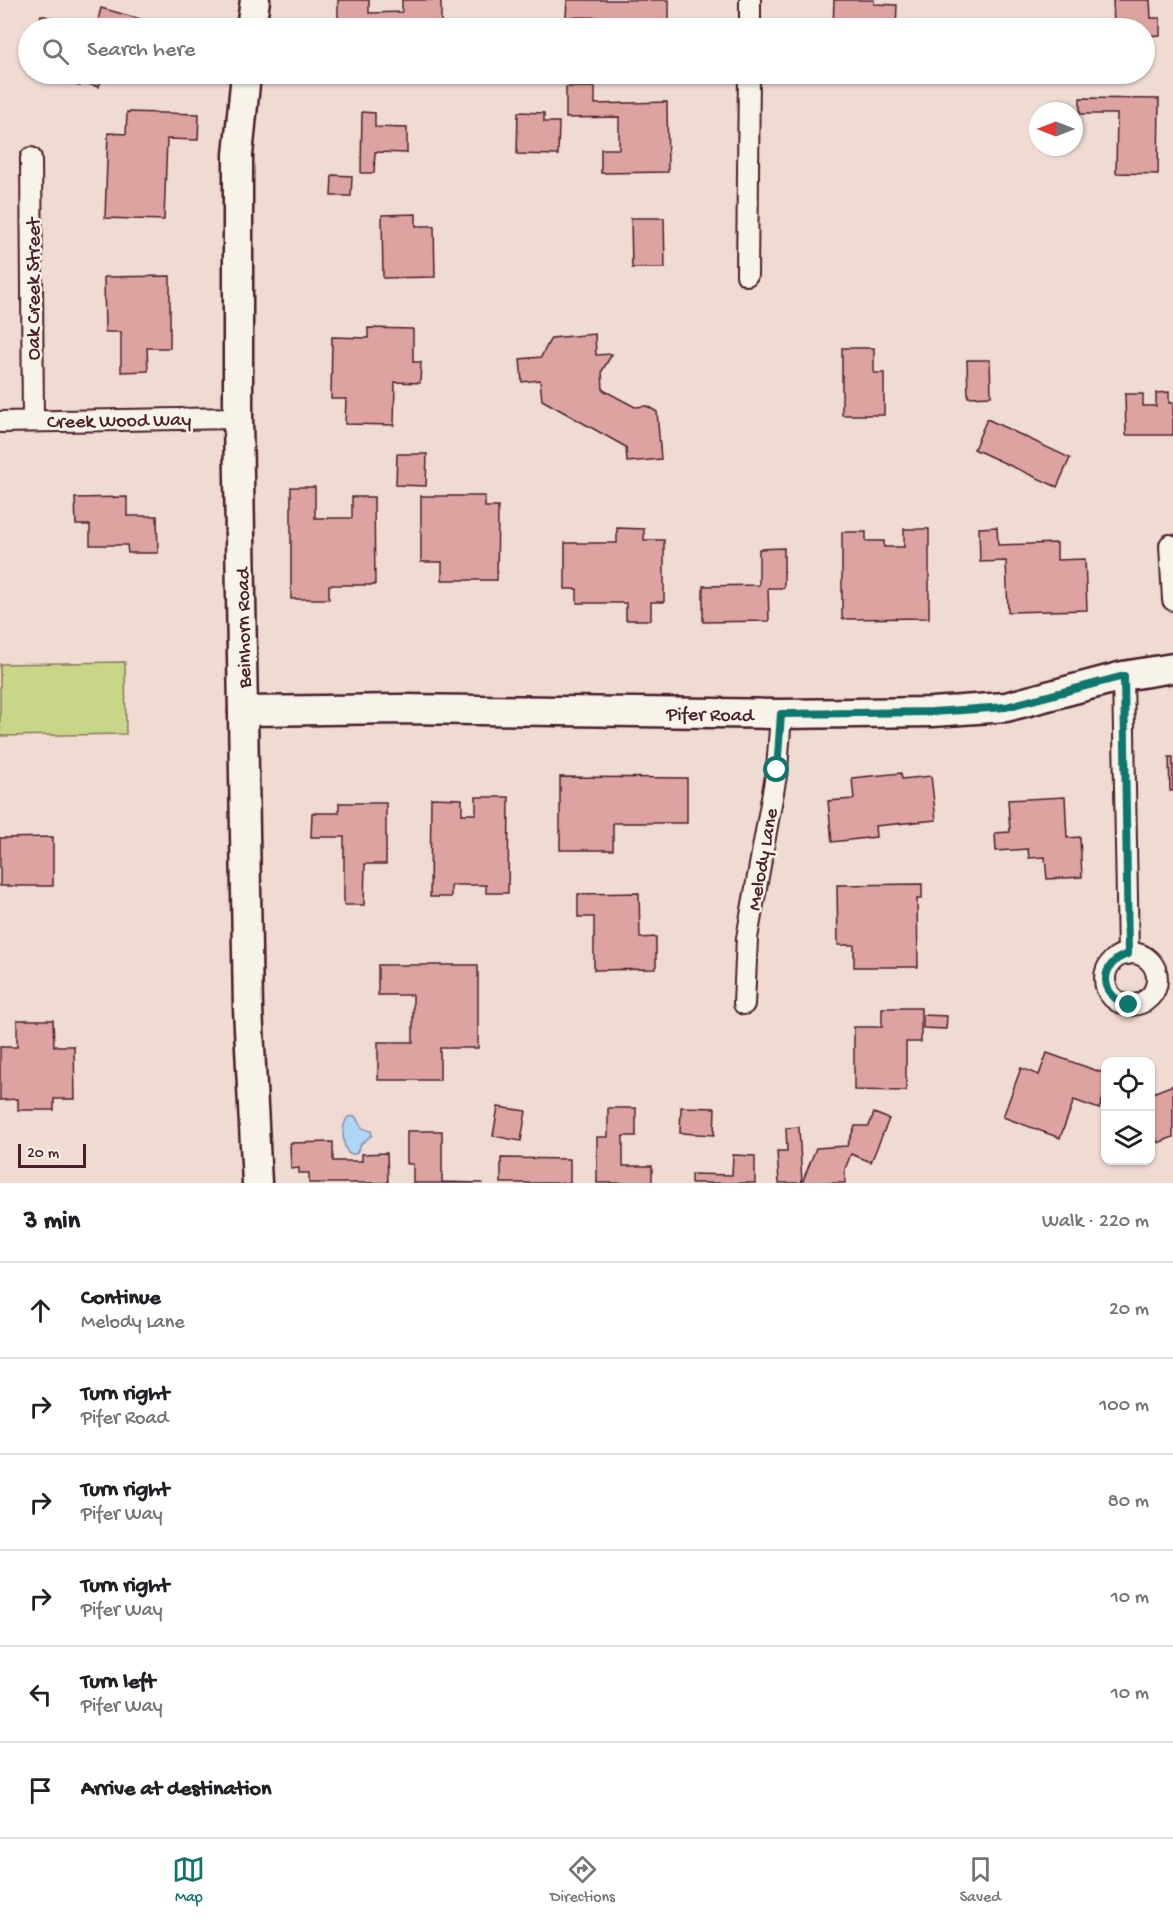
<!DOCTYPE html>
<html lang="en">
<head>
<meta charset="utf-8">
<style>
	body { margin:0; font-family:"Gochi Hand",sans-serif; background:#f2f2f2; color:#202124 }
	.controls { position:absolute; right:18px; bottom:18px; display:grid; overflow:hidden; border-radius:12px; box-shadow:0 2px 4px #0004 }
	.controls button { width:54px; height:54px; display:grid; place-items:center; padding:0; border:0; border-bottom:2px solid #e0e0e0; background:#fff; color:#202124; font:30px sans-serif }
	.compass { position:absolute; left:1029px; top:102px; width:54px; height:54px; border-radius:50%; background:#fff; box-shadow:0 2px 4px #0004; rotate:270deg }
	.scale { position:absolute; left:18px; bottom:15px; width:68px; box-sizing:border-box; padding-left:6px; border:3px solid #4a1f2b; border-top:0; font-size:16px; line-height:21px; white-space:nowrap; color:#4a1f2b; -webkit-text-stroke:4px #f7f3e8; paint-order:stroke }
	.stop { position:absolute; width:18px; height:18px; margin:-14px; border:4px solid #0f766e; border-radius:50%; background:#fff }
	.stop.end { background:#0f766e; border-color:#fff; box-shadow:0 2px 6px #0008 }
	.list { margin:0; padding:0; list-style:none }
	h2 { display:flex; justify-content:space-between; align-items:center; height:78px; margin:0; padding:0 24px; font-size:26px }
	h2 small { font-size:20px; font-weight:400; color:#757577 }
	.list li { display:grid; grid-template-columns:39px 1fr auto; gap:18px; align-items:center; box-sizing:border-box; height:96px; padding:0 24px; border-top:2px solid #e0e0e0 }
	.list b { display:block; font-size:22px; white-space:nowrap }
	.list p { margin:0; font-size:20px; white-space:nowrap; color:#757577 }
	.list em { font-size:20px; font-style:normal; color:#757577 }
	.icon { flex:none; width:33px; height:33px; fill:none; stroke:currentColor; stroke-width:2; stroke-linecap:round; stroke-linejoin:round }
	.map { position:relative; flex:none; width:1173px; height:1183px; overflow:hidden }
	.search { position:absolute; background:#fff; box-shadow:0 2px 4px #0004; left:18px; right:18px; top:18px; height:66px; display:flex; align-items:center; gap:15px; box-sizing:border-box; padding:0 21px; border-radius:33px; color:#757577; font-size:22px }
	.sheet { height:654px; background:#fff }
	nav { display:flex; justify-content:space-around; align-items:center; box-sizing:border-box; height:84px; border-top:2px solid #e0e0e0; background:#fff; font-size:16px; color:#757577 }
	nav a { display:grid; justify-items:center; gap:3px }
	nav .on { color:#0f766e }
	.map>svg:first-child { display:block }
	.green { fill:#c9d68a; stroke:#8a7a5a; stroke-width:1.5 }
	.water { fill:#aed6f8; stroke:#868da6; stroke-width:1.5 }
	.building { fill:#dda3a0; stroke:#4a1f2b; stroke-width:1.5 }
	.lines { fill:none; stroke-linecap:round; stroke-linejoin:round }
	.street-casing { stroke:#4a1f2b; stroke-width:24 }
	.secondary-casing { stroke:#4a1f2b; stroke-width:33 }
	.street { stroke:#f7f3e8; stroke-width:20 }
	.secondary { stroke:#f7f3e8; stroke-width:28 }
	.route { stroke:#0f766e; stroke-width:8 }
	.labels { text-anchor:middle; stroke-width:5; stroke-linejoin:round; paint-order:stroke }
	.street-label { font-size:20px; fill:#4a1f2b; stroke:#f7f3e8 }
</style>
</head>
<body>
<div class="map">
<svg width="1173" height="1183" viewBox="0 0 1173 1183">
	<rect width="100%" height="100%" fill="#efdbd2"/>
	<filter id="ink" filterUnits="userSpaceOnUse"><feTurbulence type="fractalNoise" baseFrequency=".0167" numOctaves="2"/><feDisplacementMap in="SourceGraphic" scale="12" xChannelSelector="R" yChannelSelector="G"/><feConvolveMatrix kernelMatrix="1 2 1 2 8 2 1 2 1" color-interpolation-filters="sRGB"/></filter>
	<g filter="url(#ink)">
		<!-- green -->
		<polygon class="green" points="125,662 126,734 0,736 0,664"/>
		<!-- water -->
		<path class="water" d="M355 1116 362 1128 371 1131 372 1135 361 1144 356 1154H349C342 1146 341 1125 348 1117Z"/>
		<!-- building -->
		<g class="building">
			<polygon points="338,0 369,0 369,13 402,12 402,0 441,0 441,27 338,28"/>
			<polygon points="567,0 669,0 669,28 630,28 630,18 566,17"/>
			<polygon points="834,0 874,0 874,4 897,5 896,28 833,28"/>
			<polygon points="1113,0 1150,0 1151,18 1160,18 1160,35 1144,36 1144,28 1114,28"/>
			<polygon points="101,8 144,20 141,28 96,28"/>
			<polygon points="41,15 89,28 37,28"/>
			<polygon points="43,74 103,74 99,87 81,82 80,86 43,76"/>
			<polygon points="566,87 595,87 595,104 667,102 668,172 601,173 601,149 619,149 619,117 566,118"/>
			<polygon points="1080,98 1159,99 1158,174 1116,173 1117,114 1080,114"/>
			<polygon points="127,112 199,114 198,140 167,139 164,220 105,218 108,133 126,134"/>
			<polygon points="362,112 375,113 375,127 407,128 407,153 375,152 374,173 361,173"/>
			<polygon points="518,112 544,113 544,122 559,122 558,155 517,154"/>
			<polygon points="332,175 352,176 351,196 331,196"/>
			<polygon points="416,214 416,226 434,226 435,277 383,278 382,215"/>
			<polygon points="631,218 664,218 665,268 632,268"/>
			<polygon points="170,276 170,348 147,348 148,371 121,372 121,332 105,332 104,277"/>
			<polygon points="368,328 413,329 413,362 421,362 420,383 395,382 394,425 345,424 346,399 331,399 332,337 368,338"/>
			<polygon points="595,334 596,355 612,354 602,371 603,390 635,407 647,406 657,412 661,459 627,462 626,447 542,400 540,380 522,382 520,359 541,357 551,338"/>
			<polygon points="842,348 874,348 874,373 884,373 884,415 842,415"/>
			<polygon points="967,360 990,360 991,396 968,397"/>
			<polygon points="1169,392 1169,403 1173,403 1173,435 1126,435 1125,394 1143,394 1143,406 1156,406 1156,393"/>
			<polygon points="987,419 1070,458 1057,487 974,449"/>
			<polygon points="397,454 427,454 426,486 396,485"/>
			<polygon points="291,487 315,487 315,518 352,518 352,497 374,497 375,585 329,585 329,599 291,599"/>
			<polygon points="421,496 485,496 485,507 498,507 497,580 442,580 442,562 421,562"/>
			<polygon points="127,497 127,516 157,516 158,553 128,553 127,545 90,545 90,525 76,525 75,498"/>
			<polygon points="997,527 998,545 1057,543 1057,560 1085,559 1087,610 1008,612 1006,561 980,562 979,528"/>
			<polygon points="617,528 644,529 644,540 664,540 664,602 651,602 651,620 626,620 626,603 577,603 577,589 565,589 565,543 617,543"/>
			<polygon points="904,529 929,529 929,618 842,619 842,532 866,532 866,541 884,541 884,547 904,547"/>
			<polygon points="784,548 784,588 768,588 769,621 703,622 703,586 759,585 759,549"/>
			<polygon points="1169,757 1173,757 1173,791 1170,791"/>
			<polygon points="901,773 902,779 931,776 936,820 875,826 876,837 832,842 828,801 854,799 852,778"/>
			<polygon points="560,777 687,778 687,823 613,823 613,850 560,850"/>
			<polygon points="476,797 509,797 508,893 486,893 486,885 451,885 451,897 430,897 431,798 462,799 462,814 476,814"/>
			<polygon points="1065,797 1067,838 1080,837 1082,877 1047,879 1045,857 1029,858 1028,849 996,851 995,833 1010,832 1008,800"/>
			<polygon points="339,803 386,803 386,864 365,864 364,905 344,905 344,837 311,837 312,813 339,813"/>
			<polygon points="53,837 53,886 0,886 0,838"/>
			<polygon points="922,884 922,899 917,899 918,967 854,967 854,945 838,945 837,885"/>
			<polygon points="639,893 640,938 656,937 656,969 594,970 594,917 578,917 578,894"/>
			<polygon points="378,965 478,965 478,1048 440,1048 440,1080 378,1080 378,1042 413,1042 413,995 378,995"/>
			<polygon points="882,1008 921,1008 921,1042 906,1042 906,1091 854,1090 854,1027 882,1027"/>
			<polygon points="923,1015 947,1016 946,1029 923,1028"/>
			<polygon points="17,1020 53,1020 54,1046 74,1046 75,1099 54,1099 54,1110 18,1110 18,1099 0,1100 0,1047 17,1047"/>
			<polygon points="1047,1053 1106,1074 1106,1090 1099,1109 1074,1100 1060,1138 1003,1117 1021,1068 1039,1075"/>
			<polygon points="1173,1085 1173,1137 1158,1143 1150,1122 1150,1094"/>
			<polygon points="498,1107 526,1111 521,1141 493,1136"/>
			<polygon points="681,1107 715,1108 714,1135 680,1133"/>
			<polygon points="608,1108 636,1108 636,1136 623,1136 623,1166 652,1166 652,1183 597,1183 597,1137 608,1137"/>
			<polygon points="874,1113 889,1119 871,1162 851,1154 845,1169 845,1183 802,1183 816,1148 847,1146 855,1126 869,1126"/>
			<polygon points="799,1127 802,1183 779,1183 777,1151 787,1151 786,1128"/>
			<polygon points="407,1131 442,1131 442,1182 483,1183 413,1183 413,1164 407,1164"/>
			<polygon points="333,1142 333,1161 362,1161 362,1154 387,1153 388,1183 309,1183 309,1173 299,1173 299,1168 291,1169 290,1143"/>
			<polygon points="733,1155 755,1156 755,1183 691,1183 691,1174 732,1175"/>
			<polygon points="501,1158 570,1159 570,1183 501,1183"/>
		</g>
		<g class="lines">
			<!-- street casing -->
			<g class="street-casing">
				<g id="street">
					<polyline points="750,28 750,0"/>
					<polyline points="31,158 33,420"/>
					<polyline points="747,275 749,74"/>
					<polyline points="0,422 238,418"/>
					<polyline points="1170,545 1173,600"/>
					<polyline points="1123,676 1128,954"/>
					<circle cx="1131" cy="979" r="26"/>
					<polyline points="744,1004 747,938 777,770 781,714"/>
				</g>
			</g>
			<!-- secondary casing -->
			<g class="secondary-casing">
				<g id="secondary">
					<polyline points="251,28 255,0"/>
					<polyline points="246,74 238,155 238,418 248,1009 257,1183"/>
					<polyline points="243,711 402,709 781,714 932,712 1006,707 1123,676 1173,668"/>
				</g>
			</g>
			<!-- street -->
			<use href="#street" class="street"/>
			<!-- secondary -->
			<use href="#secondary" class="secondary"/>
		</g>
	</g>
	<g class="lines" filter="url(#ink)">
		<!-- route -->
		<path class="route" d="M777 770 781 714 932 712 1006 707 1124 676 1128 954C1098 963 1099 997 1129 1005"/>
	</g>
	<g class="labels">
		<!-- street labels -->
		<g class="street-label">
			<text transform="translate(32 289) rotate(-90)" y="7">Oak Creek Street</text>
			<text transform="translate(119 419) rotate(-1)" y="7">Creek Wood Way</text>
			<text transform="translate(242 628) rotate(-91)" y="7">Beinhorn Road</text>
			<text transform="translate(710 713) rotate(1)" y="7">Pifer Road</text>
			<text transform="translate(761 859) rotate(-80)" y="7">Melody Lane</text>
		</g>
	</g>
</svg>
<div class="controls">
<button><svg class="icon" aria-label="locate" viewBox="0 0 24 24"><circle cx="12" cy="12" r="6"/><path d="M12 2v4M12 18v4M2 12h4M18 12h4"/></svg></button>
<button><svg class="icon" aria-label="layers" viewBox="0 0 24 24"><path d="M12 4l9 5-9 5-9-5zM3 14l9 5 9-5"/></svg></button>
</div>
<svg class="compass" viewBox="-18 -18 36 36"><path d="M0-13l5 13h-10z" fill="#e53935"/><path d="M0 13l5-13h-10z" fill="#757577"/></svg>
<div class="scale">20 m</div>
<div class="stop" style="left:777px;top:770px"></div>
<div class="stop end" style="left:1129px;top:1005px"></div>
<div class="search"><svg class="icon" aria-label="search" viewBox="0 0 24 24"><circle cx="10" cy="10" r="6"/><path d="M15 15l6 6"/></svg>Search here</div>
</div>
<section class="sheet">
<h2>3 min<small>Walk · 220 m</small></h2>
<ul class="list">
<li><svg class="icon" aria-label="ahead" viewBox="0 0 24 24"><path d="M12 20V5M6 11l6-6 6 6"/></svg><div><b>Continue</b><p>Melody Lane</p></div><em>20 m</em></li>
<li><svg class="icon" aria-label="right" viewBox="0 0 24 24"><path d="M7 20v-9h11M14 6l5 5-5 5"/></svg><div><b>Turn right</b><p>Pifer Road</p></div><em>100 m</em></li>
<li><svg class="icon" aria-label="right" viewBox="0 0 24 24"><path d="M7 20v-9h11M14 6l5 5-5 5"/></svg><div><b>Turn right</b><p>Pifer Way</p></div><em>80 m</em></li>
<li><svg class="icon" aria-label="right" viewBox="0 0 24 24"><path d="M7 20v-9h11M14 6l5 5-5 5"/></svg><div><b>Turn right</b><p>Pifer Way</p></div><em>10 m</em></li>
<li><svg class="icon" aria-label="left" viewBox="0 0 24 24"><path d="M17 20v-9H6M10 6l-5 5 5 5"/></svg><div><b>Turn left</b><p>Pifer Way</p></div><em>10 m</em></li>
<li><svg class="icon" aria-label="arrive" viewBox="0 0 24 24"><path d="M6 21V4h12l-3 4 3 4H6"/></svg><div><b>Arrive at destination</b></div></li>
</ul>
</section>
<nav>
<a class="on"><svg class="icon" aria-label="map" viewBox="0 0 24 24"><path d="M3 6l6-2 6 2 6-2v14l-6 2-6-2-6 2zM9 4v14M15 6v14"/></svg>Map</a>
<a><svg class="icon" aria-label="directions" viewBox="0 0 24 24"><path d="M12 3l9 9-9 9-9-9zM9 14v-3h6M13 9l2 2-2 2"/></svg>Directions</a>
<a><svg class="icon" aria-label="saved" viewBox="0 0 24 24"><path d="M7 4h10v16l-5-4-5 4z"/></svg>Saved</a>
</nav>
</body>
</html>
